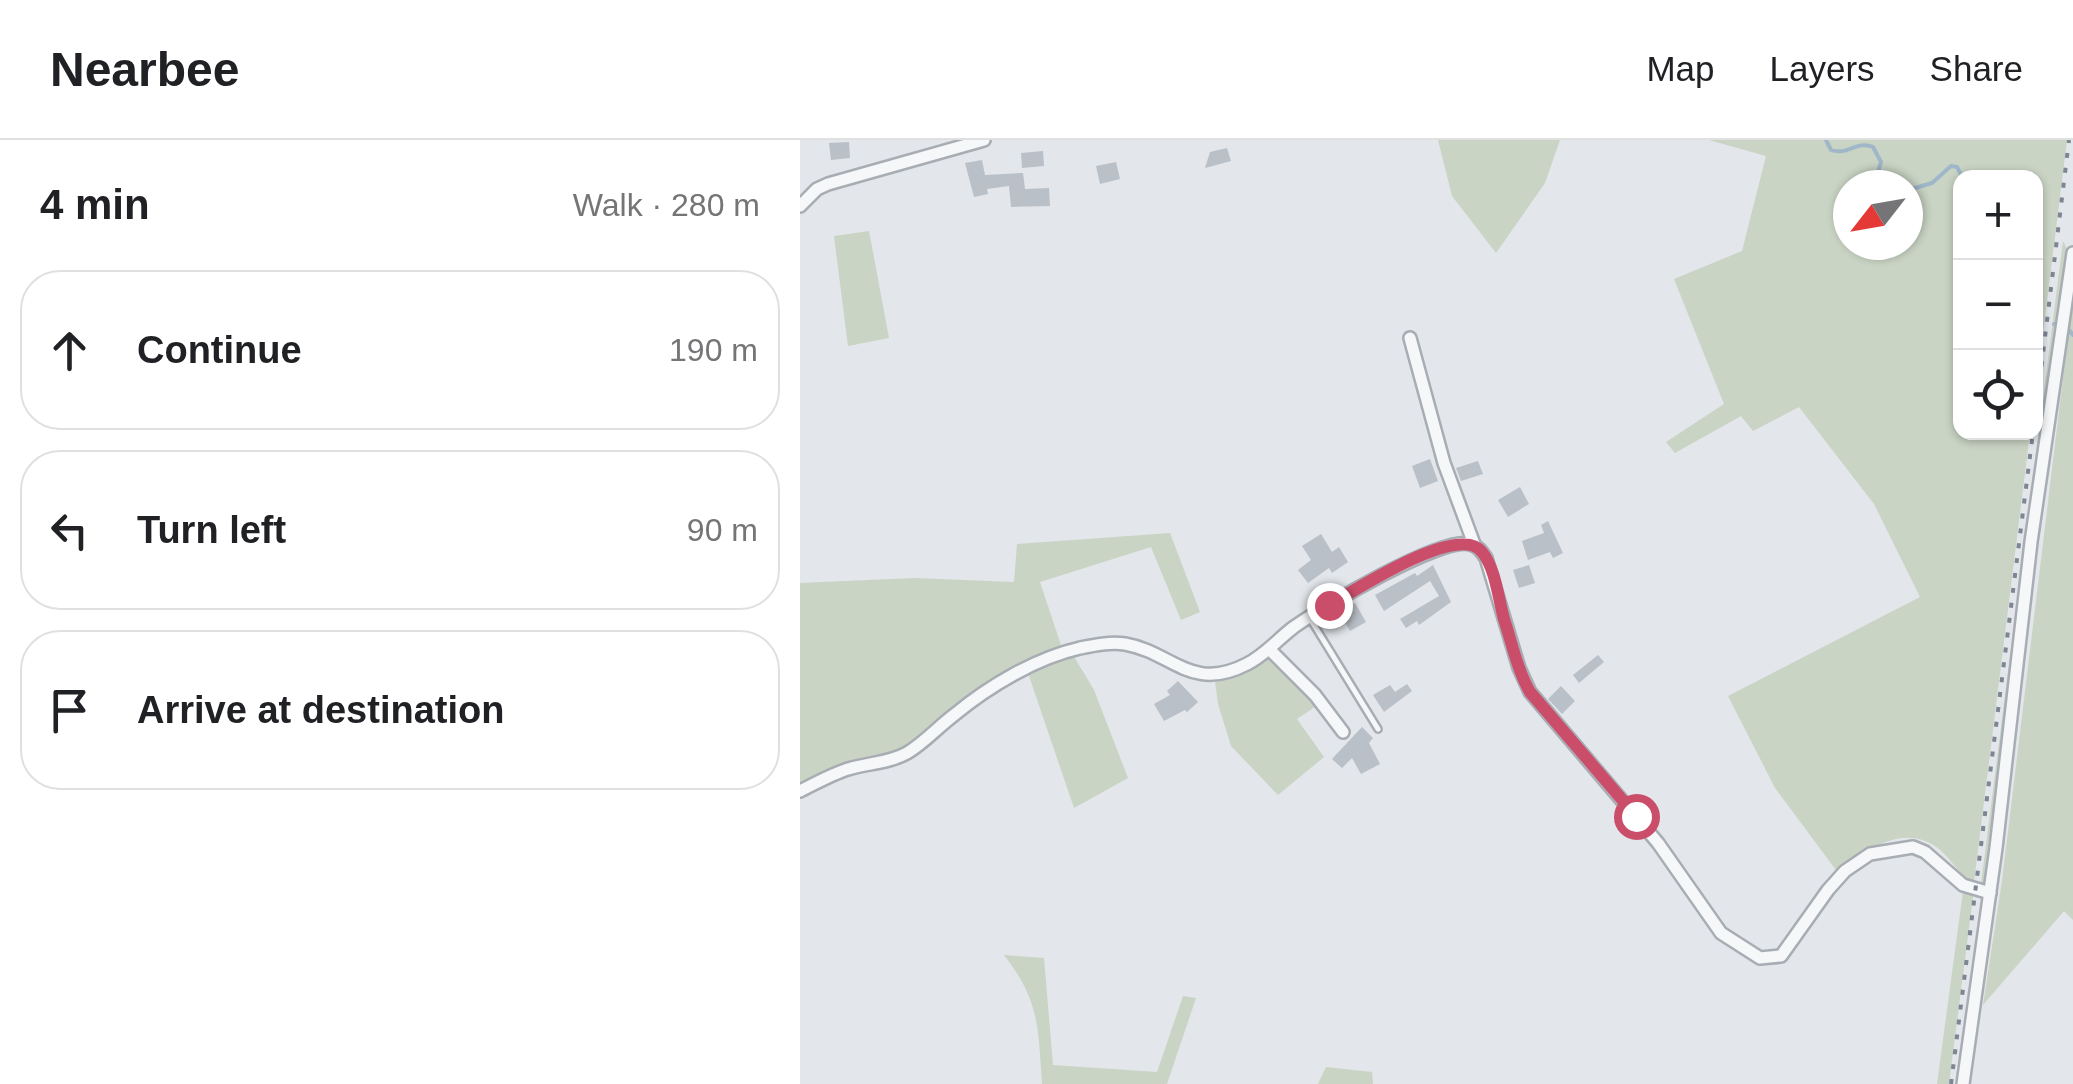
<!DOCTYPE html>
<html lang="en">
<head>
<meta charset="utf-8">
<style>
	body { margin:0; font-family:Arial,sans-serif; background:#f2f2f2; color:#202124 }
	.controls { position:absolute; right:30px; top:30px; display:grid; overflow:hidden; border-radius:20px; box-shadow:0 2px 8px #0004 }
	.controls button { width:90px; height:90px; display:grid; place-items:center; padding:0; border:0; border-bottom:2px solid #e0e0e0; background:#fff; color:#202124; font:50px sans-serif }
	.compass { position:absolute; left:1033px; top:30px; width:90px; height:90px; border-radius:50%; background:#fff; box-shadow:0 2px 8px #0004; rotate:239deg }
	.stop { position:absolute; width:30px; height:30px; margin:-22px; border:8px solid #ca4d6a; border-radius:50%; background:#fff }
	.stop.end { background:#ca4d6a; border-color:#fff; box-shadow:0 2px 10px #0008 }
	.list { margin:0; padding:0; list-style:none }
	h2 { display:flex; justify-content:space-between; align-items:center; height:130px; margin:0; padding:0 40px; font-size:42px }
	h2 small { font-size:32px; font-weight:400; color:#757577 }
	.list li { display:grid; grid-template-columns:65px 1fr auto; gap:30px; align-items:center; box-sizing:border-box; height:160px; margin:0 20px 20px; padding:0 20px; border:2px solid #e0e0e0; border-radius:40px }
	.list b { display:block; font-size:38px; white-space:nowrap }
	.list em { font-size:32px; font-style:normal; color:#757577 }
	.icon { flex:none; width:55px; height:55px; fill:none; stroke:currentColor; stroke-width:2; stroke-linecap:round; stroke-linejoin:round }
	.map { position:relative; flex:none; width:1273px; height:944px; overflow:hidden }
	header { display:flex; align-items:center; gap:60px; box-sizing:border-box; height:140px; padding:0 50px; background:#fff; border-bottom:2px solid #e0e0e0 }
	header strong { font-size:48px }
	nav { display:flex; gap:55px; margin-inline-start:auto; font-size:35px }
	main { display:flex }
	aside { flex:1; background:#fff }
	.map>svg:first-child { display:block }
	.green { fill:#c9d4c4; fill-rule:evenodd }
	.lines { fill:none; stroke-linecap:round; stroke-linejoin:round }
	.stream { stroke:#9fb7c9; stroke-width:4 }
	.building { fill:#bac0c7 }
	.lane-casing { stroke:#a8adb4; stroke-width:10 }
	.street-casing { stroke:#a8adb4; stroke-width:16 }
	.lane { stroke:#f5f7f9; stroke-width:5 }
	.street { stroke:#f5f7f9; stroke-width:11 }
	.rail { stroke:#7c8793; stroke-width:4; stroke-dasharray:5 10; stroke-linecap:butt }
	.route { stroke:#ca4d6a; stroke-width:12 }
</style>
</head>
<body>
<header>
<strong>Nearbee</strong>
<nav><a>Map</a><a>Layers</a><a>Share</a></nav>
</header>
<main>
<aside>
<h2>4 min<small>Walk · 280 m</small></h2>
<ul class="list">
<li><svg class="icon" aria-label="ahead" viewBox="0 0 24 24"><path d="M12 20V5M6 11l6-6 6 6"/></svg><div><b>Continue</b></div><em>190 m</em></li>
<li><svg class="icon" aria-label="left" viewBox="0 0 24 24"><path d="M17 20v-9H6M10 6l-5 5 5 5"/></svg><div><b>Turn left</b></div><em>90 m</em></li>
<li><svg class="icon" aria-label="arrive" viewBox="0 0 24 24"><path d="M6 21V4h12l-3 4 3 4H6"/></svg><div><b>Arrive at destination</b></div></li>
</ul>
</aside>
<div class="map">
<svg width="1273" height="944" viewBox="0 0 1273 944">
	<rect width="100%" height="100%" fill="#e3e6ea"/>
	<!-- green -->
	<g class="green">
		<polygon points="638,0 760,0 745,43 696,113 652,56"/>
		<path d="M909 0H1267L1236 250V38H1160V292L1230 293 1174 742C1159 735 1152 720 1139 709 1105 682 1065 709 1039 734L975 648 928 556 1120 457 1074 364 999 267 953 291 941 276 875 313 866 302 924 264 874 139 942 111 966 16ZM1048 45H1108V105H1048Z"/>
		<polygon points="69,91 89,198 48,206 34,96"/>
		<polygon points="1263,101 1270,115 1188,745 1181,744"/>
		<polygon points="1273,156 1273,780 1264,771 1183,865 1202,741"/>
		<polygon points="370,393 400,472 381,480 351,407 240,442 261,505 273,515 294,550 328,638 274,668 228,533 164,573 131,605 107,621 47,637 0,656 0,443 114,438 214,442 217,404"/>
		<polygon points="469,507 525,560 497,579 524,617 478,655 431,606 418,564 413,526 441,523"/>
		<polygon points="1164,744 1174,749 1149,944 1137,944"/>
		<path d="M204 815 244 818 253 925 357 932 383 856 396 858 367 944H242C238 888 240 861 204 815Z"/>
		<polygon points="526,927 572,932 573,944 518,944"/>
	</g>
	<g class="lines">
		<!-- stream -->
		<g class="stream">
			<path d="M1026 0 1031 10C1047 16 1057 0 1073 7L1081 22 1077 35 1080 45"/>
			<polyline points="1108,50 1132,43 1151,26 1157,27 1163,38"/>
			<polyline points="1160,102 1160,105"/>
			<polyline points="1236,178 1239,179"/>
			<polyline points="1254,184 1269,190 1273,195"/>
		</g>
	</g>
	<!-- building -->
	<g class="building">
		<polygon points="49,2 50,18 31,20 29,3"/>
		<polygon points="427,8 431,21 405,28 410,12"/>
		<polygon points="243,11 244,26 222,28 221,13"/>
		<polygon points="182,20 185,35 223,33 225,49 249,48 250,66 211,67 209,46 187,49 188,54 174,57 165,23"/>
		<polygon points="316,22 320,39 300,44 296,26"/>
		<polygon points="630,319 638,341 620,348 612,326"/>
		<polygon points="678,321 683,334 661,341 656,328"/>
		<polygon points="720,347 729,364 708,377 698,360"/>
		<polygon points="748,381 763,413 753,418 750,412 728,420 722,401 744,393 741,385"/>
		<polygon points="521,394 532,412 539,407 548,422 532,433 529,428 508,443 498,430 511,420 502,406"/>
		<polygon points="633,425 651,462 619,485 617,481 606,488 600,479 639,456 630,441 584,471 575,455 615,433 617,436"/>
		<polygon points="729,425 735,443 719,448 713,430"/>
		<polygon points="555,463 566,482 550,491 539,472"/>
		<polygon points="798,515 804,522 779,543 773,535"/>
		<polygon points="378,541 398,562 387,572 385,570 364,581 354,564 370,555 367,551"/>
		<polygon points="607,544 612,551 584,572 573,555 590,545 595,552"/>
		<polygon points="761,546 775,561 762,574 748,559"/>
		<polygon points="562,587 573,598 569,603 580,624 561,634 552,618 542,628 532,619"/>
	</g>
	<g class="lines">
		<!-- lane casing -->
		<g class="lane-casing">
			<polyline id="lane" points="511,480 578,589"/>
		</g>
		<!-- street casing -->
		<g class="street-casing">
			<g id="street">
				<polyline points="0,66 17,49 28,44 184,0"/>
				<polyline points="610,198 644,323 674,404"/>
				<polyline points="469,509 515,555 543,592"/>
				<path d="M0 651C16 643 32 634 48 629 68 623 89 623 107 613 124 603 138 587 154 575 189 546 236 518 280 508 295 505 310 502 325 504 372 512 391 553 447 524 465 515 478 499 494 487 521 468 641 396 670 404 678 406 682 412 686 418L719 528 730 552 858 703 921 793 960 818 981 816 1028 750 1045 731 1070 714 1113 707 1125 712 1163 745 1190 753"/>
				<polyline points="1163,944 1196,708 1231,402 1273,113"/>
			</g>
		</g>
		<!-- lane -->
		<use href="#lane" class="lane"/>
		<!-- street -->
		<use href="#street" class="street"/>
		<!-- rail -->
		<g class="rail">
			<polyline points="1236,271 1269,0"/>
			<polyline points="1151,944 1233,292"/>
		</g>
	</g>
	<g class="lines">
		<!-- route -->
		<path class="route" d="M529 465C556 450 659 382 682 412 696 429 698 458 704 479 712 503 717 529 730 552L836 676"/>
	</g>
</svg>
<div class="controls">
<button>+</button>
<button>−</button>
<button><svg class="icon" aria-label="locate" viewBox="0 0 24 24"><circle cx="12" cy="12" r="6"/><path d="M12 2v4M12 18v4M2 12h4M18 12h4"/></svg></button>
</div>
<svg class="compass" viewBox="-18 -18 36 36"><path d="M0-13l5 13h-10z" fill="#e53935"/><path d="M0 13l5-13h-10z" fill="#757577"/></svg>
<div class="stop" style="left:836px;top:676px"></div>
<div class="stop end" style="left:529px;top:465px"></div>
</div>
</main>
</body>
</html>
